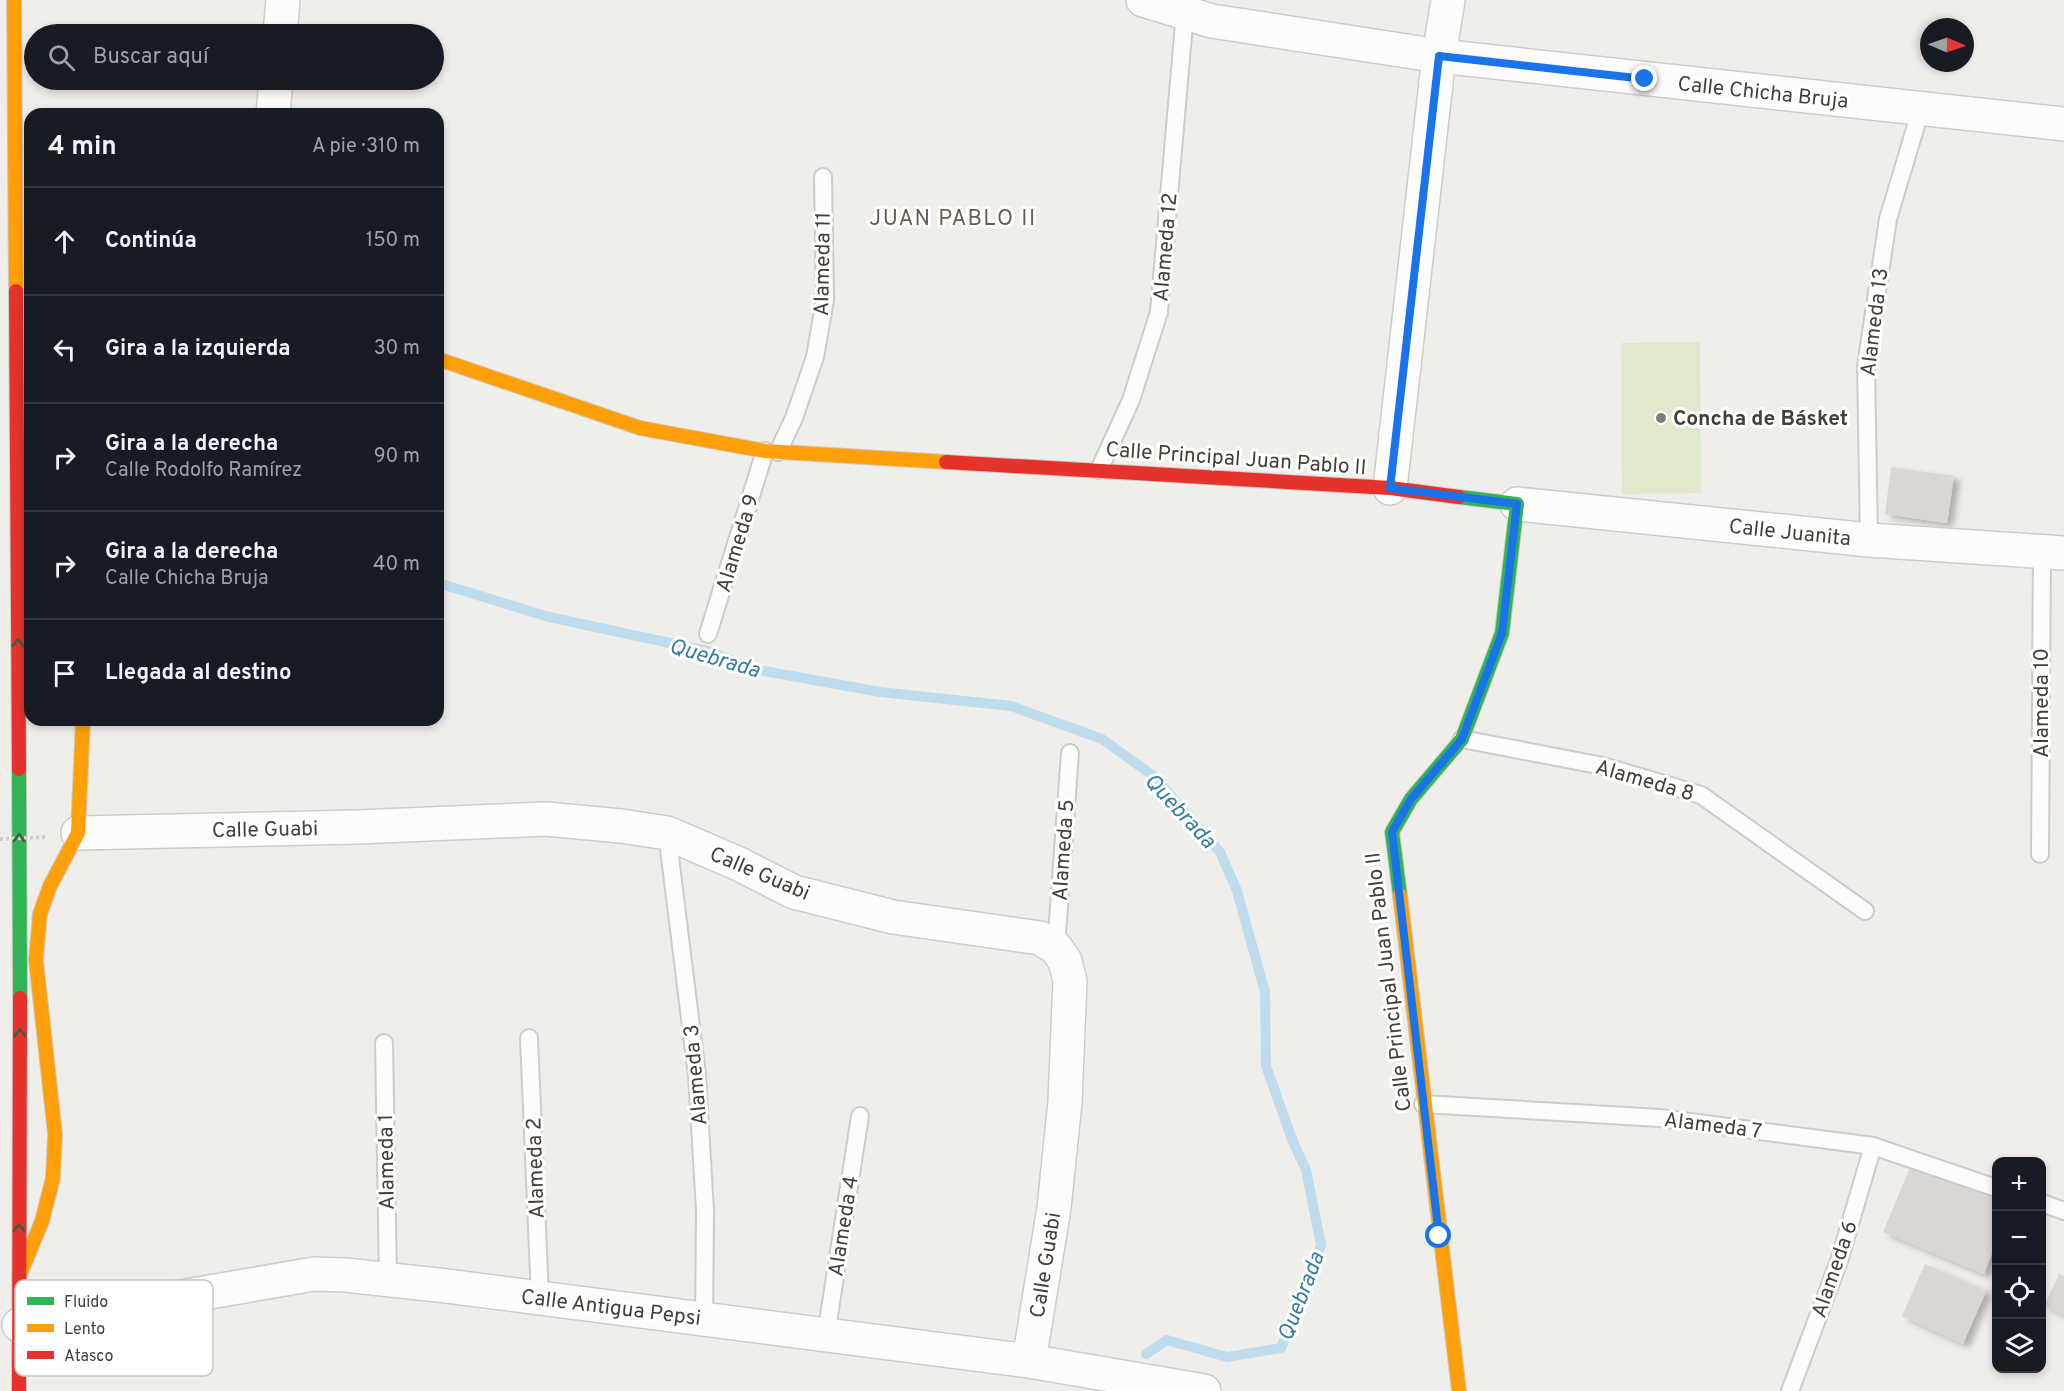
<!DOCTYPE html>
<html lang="es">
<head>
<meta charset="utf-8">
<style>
	body { margin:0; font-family:Overpass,sans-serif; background:#20242c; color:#f1f3f6 }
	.controls { position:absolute; right:18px; bottom:18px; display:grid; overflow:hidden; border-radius:12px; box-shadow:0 3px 9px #0003 }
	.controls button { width:54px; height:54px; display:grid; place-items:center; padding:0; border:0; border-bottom:2px solid #363941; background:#171b24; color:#f1f3f6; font:30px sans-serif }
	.compass { position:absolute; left:1920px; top:18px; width:54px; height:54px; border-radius:50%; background:#171b24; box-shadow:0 3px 9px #0003; rotate:92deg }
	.stop { position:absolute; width:18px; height:18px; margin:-14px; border:4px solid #1a73e8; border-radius:50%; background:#fff }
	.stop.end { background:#1a73e8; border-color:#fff; box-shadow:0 2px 6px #0008 }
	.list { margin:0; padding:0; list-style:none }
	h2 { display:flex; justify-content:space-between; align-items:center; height:78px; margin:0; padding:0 24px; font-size:26px }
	h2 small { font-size:20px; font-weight:400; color:#9ea1a6 }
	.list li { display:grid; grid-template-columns:39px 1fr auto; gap:18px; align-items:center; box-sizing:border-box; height:108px; padding:0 24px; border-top:2px solid #363941 }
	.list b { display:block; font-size:22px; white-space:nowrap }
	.list p { margin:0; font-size:20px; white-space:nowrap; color:#9ea1a6 }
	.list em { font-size:20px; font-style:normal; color:#9ea1a6 }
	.icon { flex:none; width:33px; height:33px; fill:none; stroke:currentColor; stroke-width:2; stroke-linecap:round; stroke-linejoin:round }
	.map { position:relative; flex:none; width:2064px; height:1391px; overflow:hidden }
	.search { position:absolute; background:#171b24; box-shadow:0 3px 9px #0003; left:24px; top:24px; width:420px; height:66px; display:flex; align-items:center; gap:15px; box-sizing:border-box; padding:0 21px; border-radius:33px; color:#9ea1a6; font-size:22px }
	.panel { position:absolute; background:#171b24; box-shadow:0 3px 9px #0003; left:24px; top:108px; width:420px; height:618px; border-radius:18px }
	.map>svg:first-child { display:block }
	.green { fill:#e0e8cd }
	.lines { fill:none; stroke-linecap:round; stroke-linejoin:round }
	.stream { stroke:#bedceb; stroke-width:10 }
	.building { fill:#dad7d3; filter:url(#shadow) }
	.lane-casing { stroke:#ceccc8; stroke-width:20 }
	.street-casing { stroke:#ceccc8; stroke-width:36 }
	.fast-casing { stroke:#cecac2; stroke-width:16 }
	.slow-casing { stroke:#cecac2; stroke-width:16 }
	.jam-casing { stroke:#cecac2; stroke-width:16 }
	.lane { stroke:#fdfcfc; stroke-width:16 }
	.street { stroke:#fdfcfc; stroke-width:33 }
	.fast { stroke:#30b455; stroke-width:14 }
	.slow { stroke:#ff9f0a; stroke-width:14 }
	.jam { stroke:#e5322d; stroke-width:14 }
	.path-bridge { stroke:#d1cecb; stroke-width:4; stroke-dasharray:3 3; stroke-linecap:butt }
	.oneway { stroke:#405c3e }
	.route { stroke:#1a73e8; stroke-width:8 }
	.poi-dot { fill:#827c76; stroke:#fff; stroke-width:2 }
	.labels { text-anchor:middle; stroke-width:6; stroke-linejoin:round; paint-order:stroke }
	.street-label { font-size:21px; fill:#463f37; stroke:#fff }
	.poi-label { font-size:21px; font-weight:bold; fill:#463f37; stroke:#fff; text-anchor:start }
	.neighbourhood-label { font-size:22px; letter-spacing:1.5px; fill:#685c4f; stroke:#fff }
	.water-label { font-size:22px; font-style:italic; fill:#357da3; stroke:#fff }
	.key { fill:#fff; stroke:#c8c5c3; stroke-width:1.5 }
	.key-label { font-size:16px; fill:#463f37 }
</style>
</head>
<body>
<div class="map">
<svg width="2064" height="1391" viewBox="0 0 2064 1391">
	<defs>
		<filter id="shadow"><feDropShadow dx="6" dy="4" stdDeviation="3" flood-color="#0004"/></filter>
	</defs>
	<rect width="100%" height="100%" fill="#f0eeeb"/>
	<!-- green -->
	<polygon class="green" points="1700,342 1701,493 1622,494 1621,343"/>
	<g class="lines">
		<!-- stream -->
		<polyline class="stream" points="438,583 549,617 712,652 753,669 880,692 1011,706 1102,739 1155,777 1220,852 1237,891 1265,992 1266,1066 1293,1142 1306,1170 1321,1245 1301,1303 1281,1348 1227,1357 1167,1340 1146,1354"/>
	</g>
	<!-- building -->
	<g class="building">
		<polygon points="1891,467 1954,476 1947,523 1885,514"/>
		<polygon points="1911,1165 1996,1200 1996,1242 1984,1274 1883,1232"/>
		<polygon points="1925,1264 1986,1291 1963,1344 1902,1316"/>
		<polygon points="2059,1274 2064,1276 2064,1315 2044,1306"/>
	</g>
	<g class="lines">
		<!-- lane casing -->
		<g class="lane-casing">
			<g id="lane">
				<polyline points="778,452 794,418 815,357 825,300 823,177"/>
				<polyline points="1099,470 1131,400 1159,312 1185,12"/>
				<polyline points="1869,540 1866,366 1888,219 1921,109"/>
				<polyline points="708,634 765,451"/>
				<polyline points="1462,739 1603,766 1701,795 1865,911"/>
				<polyline points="667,833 697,1075 705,1211 704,1319"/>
				<polyline points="2040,854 2042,553"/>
				<polyline points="1056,948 1070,753"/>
				<polyline points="529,1038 540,1298"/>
				<polyline points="384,1043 388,1280"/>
				<polyline points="1423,1104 1660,1118 1873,1146 1996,1188"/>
				<polyline points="2042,1203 2064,1211"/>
				<polyline points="826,1335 860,1116"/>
				<polyline points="1790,1391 1839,1261 1873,1146"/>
			</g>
		</g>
		<!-- street casing -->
		<g class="street-casing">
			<g id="street">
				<polyline points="1143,0 1212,21 1439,56 2064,124"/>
				<polyline points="280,34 283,0"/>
				<polyline points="273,114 276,80"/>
				<polyline points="1390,488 1439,56 1448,0"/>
				<polyline points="1517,504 1869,540 2064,553"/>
				<polyline points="78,833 358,827 546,819 621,826 667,833 739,864 794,892 893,917 1040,938 1056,948 1065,961 1070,981 1065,1102 1054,1208 1029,1361"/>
				<polyline points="19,1325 314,1274 345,1275 447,1286 1029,1361 1204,1391"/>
			</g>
		</g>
		<!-- fast casing -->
		<g class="fast-casing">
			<g id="fast">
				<polyline points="19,769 20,998"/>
				<polyline points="1400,895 1392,832 1411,799 1462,739 1502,633 1517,504 1459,497"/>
			</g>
		</g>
		<!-- slow casing -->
		<g class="slow-casing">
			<g id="slow">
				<polyline points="14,0 16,291"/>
				<polyline points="438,359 640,428 765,451 946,462"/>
				<polyline points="1400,895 1459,1391"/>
				<polyline points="19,1277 42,1221 53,1178 55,1134 36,960 40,914 50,886 78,833 83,720"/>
			</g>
		</g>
		<!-- jam casing -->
		<g class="jam-casing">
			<g id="jam">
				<polyline points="16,291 19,769"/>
				<polyline points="946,462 1390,488 1459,497"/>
				<polyline points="19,1391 20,998"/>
			</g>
		</g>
		<!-- lane -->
		<use href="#lane" class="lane"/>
		<!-- street -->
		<use href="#street" class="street"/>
		<!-- fast -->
		<use href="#fast" class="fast"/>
		<!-- slow -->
		<use href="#slow" class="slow"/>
		<!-- jam -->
		<use href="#jam" class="jam"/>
		<!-- path-bridge -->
		<polyline class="path-bridge" points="0,839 48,837"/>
	</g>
	<!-- one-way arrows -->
	<defs><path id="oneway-chevron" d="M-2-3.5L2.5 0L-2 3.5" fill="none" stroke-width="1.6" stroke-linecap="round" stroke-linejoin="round" transform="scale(1.5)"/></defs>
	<g class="oneway">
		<use href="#oneway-chevron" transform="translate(18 643) rotate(-90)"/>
		<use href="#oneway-chevron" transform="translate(19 838) rotate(-90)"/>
		<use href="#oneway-chevron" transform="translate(20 1033) rotate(-90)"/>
		<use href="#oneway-chevron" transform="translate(19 1228) rotate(-90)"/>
	</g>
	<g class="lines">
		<!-- route -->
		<polyline class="route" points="1439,1236 1392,832 1411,799 1462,739 1502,633 1517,504 1390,488 1439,56 1645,79"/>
	</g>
	<!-- markers -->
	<circle class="poi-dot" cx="1661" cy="418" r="6"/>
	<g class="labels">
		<!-- street labels -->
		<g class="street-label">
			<text transform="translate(1763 92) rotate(6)" y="7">Calle Chicha Bruja</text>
			<text transform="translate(1165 247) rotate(-85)" y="7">Alameda 12</text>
			<text transform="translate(822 264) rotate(-89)" y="7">Alameda 11</text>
			<text transform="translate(1874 322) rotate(-83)" y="7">Alameda 13</text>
			<text transform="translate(1236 458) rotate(4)" y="7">Calle Principal Juan Pablo II</text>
			<text transform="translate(1790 532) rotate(6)" y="7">Calle Juanita</text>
			<text transform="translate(737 543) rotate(-73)" y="7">Alameda 9</text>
			<text transform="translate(2041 703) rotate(-90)" y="7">Alameda 10</text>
			<text transform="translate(1645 780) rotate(16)" y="7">Alameda 8</text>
			<text transform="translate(265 829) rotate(-1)" y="7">Calle Guabi</text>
			<text transform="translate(1063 850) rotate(-86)" y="7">Alameda 5</text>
			<text transform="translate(760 873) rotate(23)" y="7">Calle Guabi</text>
			<text transform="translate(1388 982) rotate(-97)" y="7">Calle Principal Juan Pablo II</text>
			<text transform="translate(695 1075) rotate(-95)" y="7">Alameda 3</text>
			<text transform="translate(1713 1125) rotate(7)" y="7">Alameda 7</text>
			<text transform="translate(386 1162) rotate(-91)" y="7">Alameda 1</text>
			<text transform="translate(535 1168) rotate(-92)" y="7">Alameda 2</text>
			<text transform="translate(843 1226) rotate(-81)" y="7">Alameda 4</text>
			<text transform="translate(1045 1265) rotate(-81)" y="7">Calle Guabi</text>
			<text transform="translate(1834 1269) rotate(-71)" y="7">Alameda 6</text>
			<text transform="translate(611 1307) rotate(7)" y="7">Calle Antigua Pepsi</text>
		</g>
		<!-- poi labels -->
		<g class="poi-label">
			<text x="1673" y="425">Concha de Básket</text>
		</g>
		<!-- neighbourhood labels -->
		<g class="neighbourhood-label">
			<text x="953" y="225">JUAN PABLO II</text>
		</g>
		<!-- water labels -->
		<g class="water-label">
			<text transform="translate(715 657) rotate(16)" y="8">Quebrada</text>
			<text transform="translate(1181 810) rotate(47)" y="8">Quebrada</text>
			<text transform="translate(1300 1296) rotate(-69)" y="8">Quebrada</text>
		</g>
	</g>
	<!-- legend -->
	<rect x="15" y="1280" width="198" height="96" rx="9" class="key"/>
	<rect x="27" y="1297" width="27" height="8" fill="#30b455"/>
	<rect x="27" y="1324" width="27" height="8" fill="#ff9f0a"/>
	<rect x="27" y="1351" width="27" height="8" fill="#e5322d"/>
	<g class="key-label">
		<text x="64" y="1307">Fluido</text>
		<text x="64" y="1334">Lento</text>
		<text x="64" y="1361">Atasco</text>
	</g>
</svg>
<div class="controls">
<button>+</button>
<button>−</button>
<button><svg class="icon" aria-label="locate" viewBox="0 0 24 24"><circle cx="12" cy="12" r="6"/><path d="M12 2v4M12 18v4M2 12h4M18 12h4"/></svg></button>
<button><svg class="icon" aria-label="layers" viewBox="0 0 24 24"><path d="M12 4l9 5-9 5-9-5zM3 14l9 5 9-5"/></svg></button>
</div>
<svg class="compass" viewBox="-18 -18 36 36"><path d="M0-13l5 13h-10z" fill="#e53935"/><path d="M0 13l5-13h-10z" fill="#9ea1a6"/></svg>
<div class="stop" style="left:1439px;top:1236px"></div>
<div class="stop end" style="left:1645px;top:79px"></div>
<div class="search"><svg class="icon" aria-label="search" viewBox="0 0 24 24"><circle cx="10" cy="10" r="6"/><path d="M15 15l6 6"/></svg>Buscar aquí</div>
<section class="panel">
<h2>4 min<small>A pie · 310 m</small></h2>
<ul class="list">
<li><svg class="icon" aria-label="ahead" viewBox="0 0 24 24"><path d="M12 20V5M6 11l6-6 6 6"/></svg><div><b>Continúa</b></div><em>150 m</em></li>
<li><svg class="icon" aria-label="left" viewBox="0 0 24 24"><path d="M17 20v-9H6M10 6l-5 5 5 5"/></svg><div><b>Gira a la izquierda</b></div><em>30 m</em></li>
<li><svg class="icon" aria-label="right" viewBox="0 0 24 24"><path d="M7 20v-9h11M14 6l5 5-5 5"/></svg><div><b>Gira a la derecha</b><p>Calle Rodolfo Ramírez</p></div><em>90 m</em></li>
<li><svg class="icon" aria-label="right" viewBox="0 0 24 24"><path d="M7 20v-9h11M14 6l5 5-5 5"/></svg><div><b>Gira a la derecha</b><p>Calle Chicha Bruja</p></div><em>40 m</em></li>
<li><svg class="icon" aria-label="arrive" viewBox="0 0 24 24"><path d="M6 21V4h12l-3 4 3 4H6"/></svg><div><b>Llegada al destino</b></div></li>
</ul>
</section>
</div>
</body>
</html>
